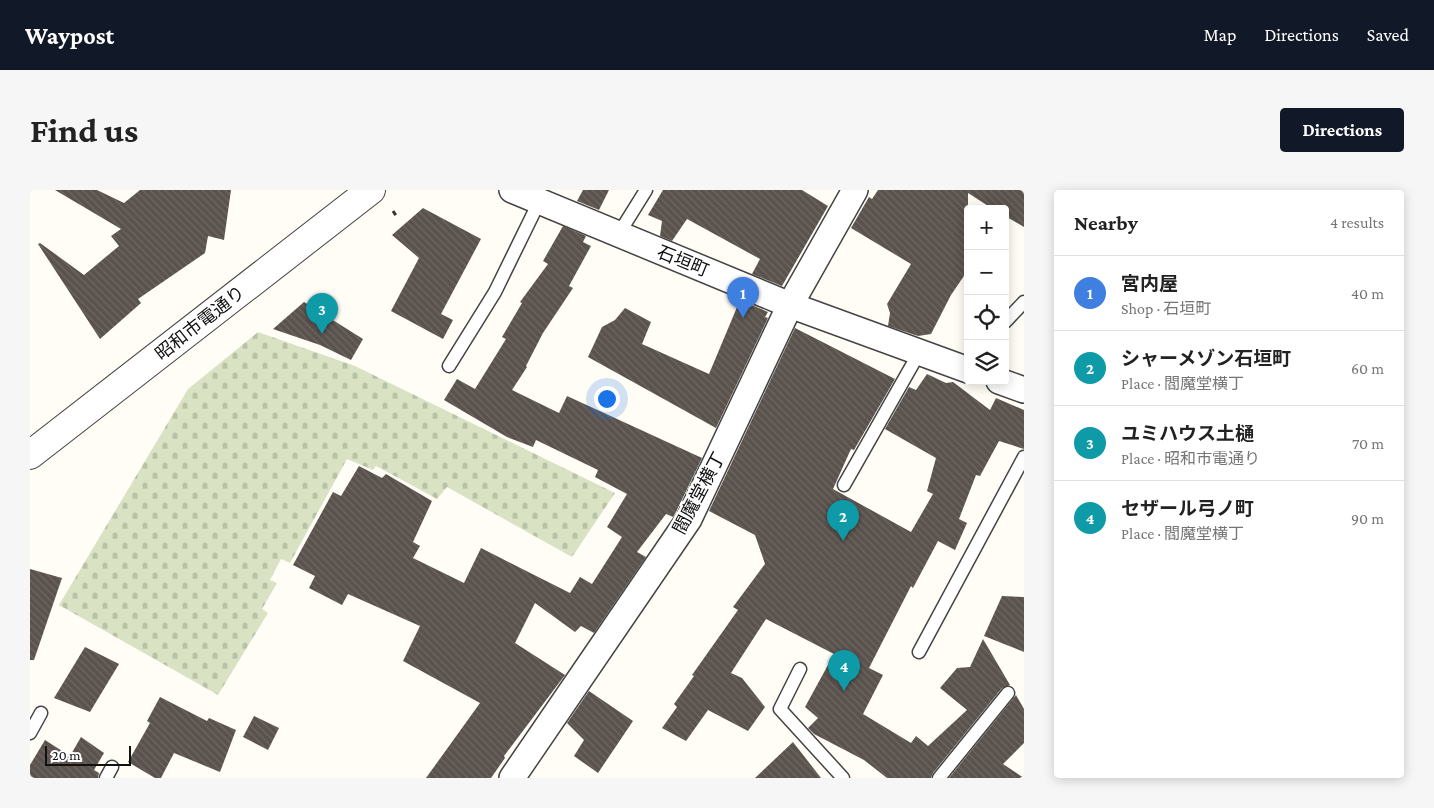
<!DOCTYPE html>
<html lang="en">
<head>
<meta charset="utf-8">
<style>
	body { margin:0; font-family:"Crimson Pro","Noto Sans JP",serif; background:#f6f6f6; color:#222 }
	.controls { position:absolute; right:15px; top:15px; display:grid; overflow:hidden; border-radius:5px; box-shadow:0 2px 12px #0003 }
	.controls button { width:45px; height:45px; display:grid; place-items:center; padding:0; border:0; border-bottom:1px solid #e0e0e0; background:#fff; color:#222; font:25px sans-serif }
	.scale { position:absolute; left:15px; bottom:12px; width:86px; box-sizing:border-box; padding-left:5px; border:2px solid #111; border-top:0; font-size:14px; line-height:18px; white-space:nowrap; color:#111; -webkit-text-stroke:4px #fff; paint-order:stroke }
	.you { position:absolute; left:576px; top:208px; width:18px; height:18px; margin:-12px; border:4px solid #fff; border-radius:50%; background:#1a73e8; box-shadow:0 0 0 8px #1a73e833 }
	.badge { display:grid; place-items:center; width:32px; height:32px; border-radius:50%; background:#111827; color:#fff; font-size:16px; font-weight:700 }
	.pin { position:absolute; translate:-50% -41px; filter:drop-shadow(0 1px 2px #0008) }
	.pin::after { content:''; position:absolute; top:26px; width:18px; height:15px; background:inherit; clip-path:polygon(0 0,100% 0,50% 100%) }
	.list { margin:0; padding:0; list-style:none }
	h2 { display:flex; justify-content:space-between; align-items:center; height:65px; margin:0; padding:0 20px; font-size:21px }
	h2 small { font-size:16px; font-weight:400; color:#767676 }
	.list li { display:grid; grid-template-columns:32px 1fr auto; gap:15px; align-items:center; box-sizing:border-box; height:75px; padding:0 20px; border-top:1px solid #e0e0e0 }
	.list b { display:block; font-size:19px; white-space:nowrap }
	.list p { margin:0; font-size:16px; white-space:nowrap; color:#767676 }
	.list em { font-size:16px; font-style:normal; color:#767676 }
	.icon { flex:none; width:28px; height:28px; fill:none; stroke:currentColor; stroke-width:2; stroke-linecap:round; stroke-linejoin:round }
	.map { position:relative; flex:none; width:994px; height:588px; overflow:hidden; border-radius:5px }
	header { display:flex; align-items:center; gap:30px; box-sizing:border-box; height:70px; padding:0 25px; background:#111827; color:#fff }
	header strong { font-size:24px }
	nav { display:flex; gap:28px; margin-inline-start:auto; font-size:18px }
	.intro { display:flex; align-items:center; justify-content:space-between; box-sizing:border-box; height:120px; padding:0 30px }
	h1 { margin:0; font-size:35px }
	.button { padding:12px 22px; border-radius:5px; background:#111827; color:#fff; font-size:18px; font-weight:700 }
	main { display:flex; gap:30px; padding:0 30px }
	aside { flex:1; background:#fff; border-radius:5px; box-shadow:0 2px 12px #0003 }
	.map>svg:first-child { display:block }
	.cemetery { fill:url(#cemetery-stones) }
	.building { fill:url(#building-back-hatch) }
	.lines { fill:none; stroke-linecap:round; stroke-linejoin:round }
	.service-casing { stroke:#444; stroke-width:15 }
	.minor-casing { stroke:#444; stroke-width:28 }
	.tertiary-casing { stroke:#444; stroke-width:30 }
	.path { stroke:#333; stroke-width:3; stroke-dasharray:5 2.5; stroke-linecap:butt }
	.service { stroke:#fff; stroke-width:12 }
	.minor { stroke:#fff; stroke-width:25 }
	.tertiary { stroke:#fff; stroke-width:28 }
	.labels { text-anchor:middle; stroke-width:5; stroke-linejoin:round; paint-order:stroke }
	.street-label { font-size:18px; fill:#111; stroke:#fff }
</style>
</head>
<body>
<header>
<strong>Waypost</strong>
<nav><a>Map</a><a>Directions</a><a>Saved</a></nav>
</header>
<div class="intro"><h1>Find us</h1><a class="button">Directions</a></div>
<main>
<div class="map">
<svg width="994" height="588" viewBox="0 0 994 588">
	<defs>
		<pattern id="cemetery-stones" width="16" height="16" patternUnits="userSpaceOnUse" patternTransform="scale(1.25)"><rect width="16" height="16" fill="#d9e3c4"/><path d="M2 7V4a2 2 0 0 1 4 0v3zM10 15v-3a2 2 0 0 1 4 0v3z" fill="#b9c2a7"/></pattern>
		<pattern id="building-back-hatch" width="6" height="6" patternUnits="userSpaceOnUse" patternTransform="scale(1.25)"><rect width="6" height="6" fill="#5a524d"/><path d="M-1 5l2 2M0 0l6 6M5-1l2 2" fill="none" stroke="#6d6662"/></pattern>
	</defs>
	<rect width="100%" height="100%" fill="#fffdf5"/>
	<!-- cemetery -->
	<polygon class="cemetery" points="228,142 325,176 585,303 542,367 417,297 407,309 346,276 343,280 317,269 260,373 251,369 240,390 247,393 232,419 238,423 188,505 29,415 158,199"/>
	<!-- building -->
	<g class="building">
		<polygon points="25,0 67,0 94,13 110,0 201,0 194,50 178,46 175,63 108,109 111,113 70,149 8,54 10,53 54,85 89,56 81,46 91,39"/>
		<polygon points="553,0 579,0 569,20 547,11"/>
		<polygon points="633,0 772,0 798,16 752,96 722,84 730,69 657,29 642,51 630,46 632,31 618,25"/>
		<polygon points="848,0 994,0 994,37 975,26 975,19 963,19 938,3 938,80 921,105 901,144 888,146 858,136 860,123 857,114 881,74 821,38 839,7 842,9"/>
		<polygon points="393,18 451,49 411,124 423,130 413,149 361,121 389,68 362,45"/>
		<polygon points="533,36 556,46 553,52 561,56 539,96 543,98 513,143 496,176 497,177 482,200 529,223 537,206 672,268 646,322 643,327 636,324 607,362 616,367 564,443 551,436 545,442 505,413 485,453 535,485 474,566 475,568 461,588 396,588 450,513 373,471 390,436 318,404 312,415 279,398 285,386 263,375 303,302 311,306 329,276 352,288 356,284 402,311 383,352 390,356 383,368 434,393 451,358 540,403 550,387 562,394 592,347 577,337 597,304 565,287 568,280 506,250 503,257 477,247 414,210 427,189 445,199 476,149 472,147 492,113 490,112 518,74 513,71"/>
		<polygon points="710,110 738,122 735,127 738,128 686,238 558,167 572,137 585,130 595,118 621,132 612,154 679,184"/>
		<polygon points="274,112 333,149 321,170 290,155 243,139"/>
		<polygon points="765,138 865,189 824,260 821,259 803,299 881,342 903,304 897,301 906,268 855,239 879,197 886,200 897,184 916,193 923,192 960,220 966,208 994,220 994,259 969,251 950,286 946,285 929,329 937,333 925,360 908,351 883,398 881,396 839,478 853,485 833,524 881,553 886,546 898,556 937,520 910,498 927,478 940,477 953,449 980,495 972,498 903,583 901,588 857,588 834,570 784,544 778,538 788,528 775,517 804,464 736,429 701,483 712,488 735,517 718,541 678,520 656,551 632,538 647,517 644,514 664,486 662,485 708,420 703,417 735,374 725,345 679,321"/>
		<polygon points="0,379 32,388 4,470 0,470"/>
		<polygon points="972,406 994,407 994,462 954,446"/>
		<polygon points="55,457 89,474 60,522 24,508"/>
		<polygon points="559,501 603,531 568,583 544,566 554,550 537,533"/>
		<polygon points="986,505 994,519 994,553 973,574 994,588 919,588"/>
		<polygon points="130,507 177,531 179,528 206,540 190,582 144,563 131,588 125,588 98,572 120,533 117,531"/>
		<polygon points="224,526 249,538 238,560 213,547"/>
		<polygon points="51,547 74,563 64,580 69,583 68,588 0,588 0,575 15,550 40,566"/>
		<polygon points="763,552 791,588 725,588"/>
	</g>
	<g class="lines">
		<!-- service casing -->
		<g class="service-casing">
			<g id="service">
				<polyline points="588,45 616,0"/>
				<polyline points="975,132 994,112"/>
				<polyline points="419,176 465,102 509,12"/>
				<polyline points="814,295 889,163"/>
				<polyline points="889,462 994,267"/>
				<polyline points="770,479 750,519 813,588"/>
				<polyline points="0,543 11,523"/>
				<polyline points="76,588 82,577"/>
				<polyline points="909,588 978,503"/>
			</g>
		</g>
		<!-- minor casing -->
		<g class="minor-casing">
			<g id="minor">
				<polyline points="482,0 760,115 938,180"/>
				<polyline points="969,191 994,200"/>
				<polyline points="482,588 659,329 760,115 825,0"/>
			</g>
		</g>
		<!-- tertiary casing -->
		<g class="tertiary-casing">
			<polyline id="tertiary" points="0,265 341,0"/>
		</g>
		<!-- path -->
		<polyline class="path" points="363,21 367,27"/>
		<!-- service -->
		<use href="#service" class="service"/>
		<!-- minor -->
		<use href="#minor" class="minor"/>
		<!-- tertiary -->
		<use href="#tertiary" class="tertiary"/>
	</g>
	<g class="labels">
		<!-- street labels -->
		<g class="street-label">
			<text transform="translate(653 71) rotate(22)" y="6">石垣町</text>
			<text transform="translate(170 133) rotate(-38)" y="6">昭和市電通り</text>
			<text transform="translate(669 303) rotate(-62)" y="6">閻魔堂横丁</text>
		</g>
	</g>
</svg>
<div class="controls">
<button>+</button>
<button>−</button>
<button><svg class="icon" aria-label="locate" viewBox="0 0 24 24"><circle cx="12" cy="12" r="6"/><path d="M12 2v4M12 18v4M2 12h4M18 12h4"/></svg></button>
<button><svg class="icon" aria-label="layers" viewBox="0 0 24 24"><path d="M12 4l9 5-9 5-9-5zM3 14l9 5 9-5"/></svg></button>
</div>
<div class="scale">20 m</div>
<div class="you"></div>
<div class="pin badge" style="left:713px;top:128px;background:#3f7fe0">1</div>
<div class="pin badge" style="left:813px;top:351px;background:#0f9aa8">2</div>
<div class="pin badge" style="left:292px;top:144px;background:#0f9aa8">3</div>
<div class="pin badge" style="left:814px;top:501px;background:#0f9aa8">4</div>
</div>
<aside>
<h2>Nearby<small>4 results</small></h2>
<ul class="list">
<li><span class="badge" style="background:#3f7fe0">1</span><div><b>宮内屋</b><p>Shop · 石垣町</p></div><em>40 m</em></li>
<li><span class="badge" style="background:#0f9aa8">2</span><div><b>シャーメゾン石垣町</b><p>Place · 閻魔堂横丁</p></div><em>60 m</em></li>
<li><span class="badge" style="background:#0f9aa8">3</span><div><b>ユミハウス土樋</b><p>Place · 昭和市電通り</p></div><em>70 m</em></li>
<li><span class="badge" style="background:#0f9aa8">4</span><div><b>セザール弓ノ町</b><p>Place · 閻魔堂横丁</p></div><em>90 m</em></li>
</ul>
</aside>
</main>
</body>
</html>
